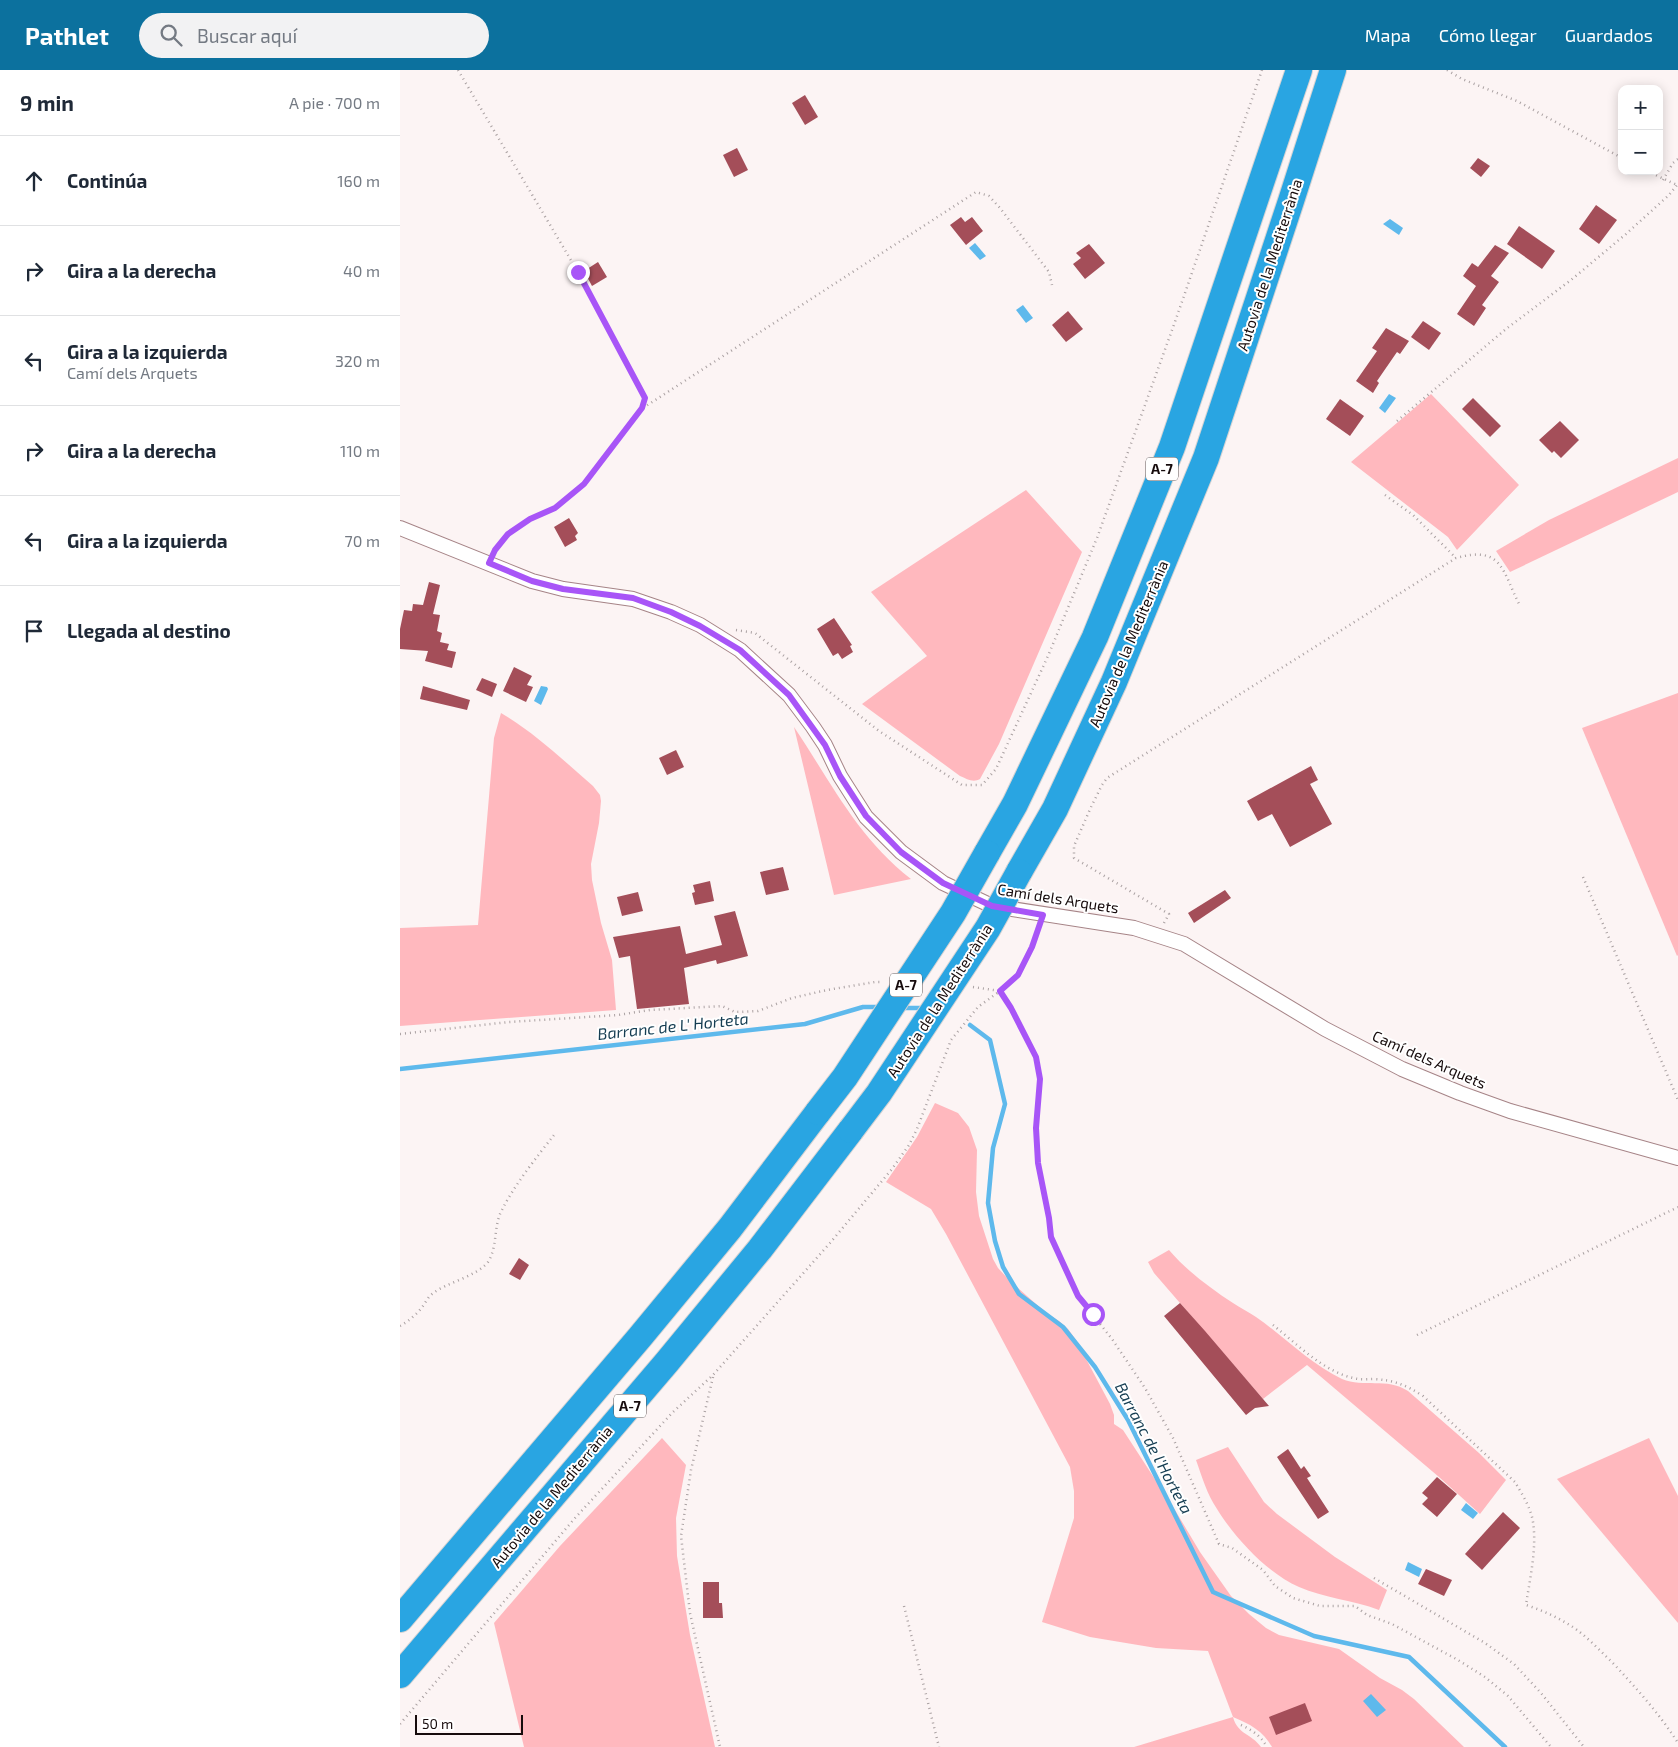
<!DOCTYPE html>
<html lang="es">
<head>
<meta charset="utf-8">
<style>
	body { margin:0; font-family:"Exo 2",sans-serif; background:#f2f2f3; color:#1f2937 }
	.controls { position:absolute; right:15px; top:15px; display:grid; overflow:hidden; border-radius:10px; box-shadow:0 2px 12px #0003 }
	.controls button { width:45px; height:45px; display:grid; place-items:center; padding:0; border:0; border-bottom:1px solid #e0e1e3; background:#fff; color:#1f2937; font:25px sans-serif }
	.scale { position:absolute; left:15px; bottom:12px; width:108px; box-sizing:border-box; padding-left:5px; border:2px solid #160b0c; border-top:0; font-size:14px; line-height:18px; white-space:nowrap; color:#160b0c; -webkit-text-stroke:4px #fff; paint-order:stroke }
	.stop { position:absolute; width:15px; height:15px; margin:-11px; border:4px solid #a855f7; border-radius:50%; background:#fff }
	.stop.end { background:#a855f7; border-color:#fff; box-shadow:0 1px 5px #0008 }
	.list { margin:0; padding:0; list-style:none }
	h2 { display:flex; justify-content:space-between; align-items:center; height:65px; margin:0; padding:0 20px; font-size:21px }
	h2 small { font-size:16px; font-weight:400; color:#747a83 }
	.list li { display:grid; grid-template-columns:32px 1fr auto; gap:15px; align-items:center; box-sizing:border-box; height:90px; padding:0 20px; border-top:1px solid #e0e1e3 }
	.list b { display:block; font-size:19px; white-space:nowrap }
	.list p { margin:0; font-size:16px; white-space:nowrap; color:#747a83 }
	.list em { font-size:16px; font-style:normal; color:#747a83 }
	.icon { flex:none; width:28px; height:28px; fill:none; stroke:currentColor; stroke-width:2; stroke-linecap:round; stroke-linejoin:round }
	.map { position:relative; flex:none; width:1278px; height:1677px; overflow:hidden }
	header { display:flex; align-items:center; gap:30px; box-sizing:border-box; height:70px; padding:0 25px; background:#0c719e; color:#fff }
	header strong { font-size:24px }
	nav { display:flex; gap:28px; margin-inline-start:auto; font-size:18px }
	.search { width:350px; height:45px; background:#f2f2f3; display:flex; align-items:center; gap:12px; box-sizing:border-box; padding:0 18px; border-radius:28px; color:#747a83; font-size:19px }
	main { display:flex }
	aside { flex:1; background:#fff }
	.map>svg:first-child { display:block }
	.green { fill:#ffb8be }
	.water { fill:#5eb9ec }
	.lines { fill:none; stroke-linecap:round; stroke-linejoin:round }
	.stream { stroke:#5eb9ec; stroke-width:4.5 }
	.building { fill:#a44e59 }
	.minor-casing { stroke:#a68487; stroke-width:16 }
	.motorway-casing { stroke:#d5d3d3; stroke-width:28 }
	.path { stroke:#aaa1a2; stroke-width:2.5; stroke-dasharray:1 4; stroke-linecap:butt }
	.minor { stroke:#fff; stroke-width:14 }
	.motorway { stroke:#29a5e2; stroke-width:26 }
	.motorway-bridge-casing { stroke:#d5d3d3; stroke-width:28; stroke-linecap:butt }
	.motorway-bridge { stroke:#29a5e2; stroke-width:26 }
	.route { stroke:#a855f7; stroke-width:6 }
	.labels { text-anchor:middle; stroke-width:4; stroke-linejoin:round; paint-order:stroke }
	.shield { fill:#fff; stroke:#5c5455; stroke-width:1 }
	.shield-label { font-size:14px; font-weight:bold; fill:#160b0c }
	.street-label { font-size:15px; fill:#160b0c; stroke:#fff }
	.water-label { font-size:16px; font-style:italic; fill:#153d52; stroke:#fff }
</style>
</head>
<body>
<header>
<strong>Pathlet</strong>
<div class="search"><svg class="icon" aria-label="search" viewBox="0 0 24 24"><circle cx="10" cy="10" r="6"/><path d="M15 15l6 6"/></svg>Buscar aquí</div>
<nav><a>Mapa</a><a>Cómo llegar</a><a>Guardados</a></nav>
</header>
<main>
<aside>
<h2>9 min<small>A pie · 700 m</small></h2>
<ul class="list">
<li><svg class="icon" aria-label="ahead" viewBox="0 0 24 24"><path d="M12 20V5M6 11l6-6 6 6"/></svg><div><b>Continúa</b></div><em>160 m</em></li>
<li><svg class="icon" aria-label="right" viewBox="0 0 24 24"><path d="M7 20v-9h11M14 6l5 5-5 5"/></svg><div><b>Gira a la derecha</b></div><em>40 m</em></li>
<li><svg class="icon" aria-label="left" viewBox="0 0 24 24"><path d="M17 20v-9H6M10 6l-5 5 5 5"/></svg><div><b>Gira a la izquierda</b><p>Camí dels Arquets</p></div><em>320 m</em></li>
<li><svg class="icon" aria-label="right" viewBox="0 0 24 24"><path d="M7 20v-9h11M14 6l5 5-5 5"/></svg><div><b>Gira a la derecha</b></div><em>110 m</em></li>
<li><svg class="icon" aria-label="left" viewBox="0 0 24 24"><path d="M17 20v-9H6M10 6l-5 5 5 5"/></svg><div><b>Gira a la izquierda</b></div><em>70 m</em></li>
<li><svg class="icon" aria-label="arrive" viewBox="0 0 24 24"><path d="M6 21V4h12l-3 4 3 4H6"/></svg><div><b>Llegada al destino</b></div></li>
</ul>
</aside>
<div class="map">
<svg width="1278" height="1677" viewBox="0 0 1278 1677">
	<rect width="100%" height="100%" fill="#fcf4f4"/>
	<!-- green -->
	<g class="green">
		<polygon points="1031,324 1119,415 1057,480 1048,467 951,392"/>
		<polygon points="1278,388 1278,422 1110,502 1096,481 1149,450"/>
		<path d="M626 420 682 482 599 674 580 709C573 713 567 709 560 706L462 634 527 586 471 522Z"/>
		<polygon points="1278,623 1278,885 1277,886 1182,658"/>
		<path d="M101 643C135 663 163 690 193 716L200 725 201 731 199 753 191 794 192 810 201 853 212 890 216 940 0 956V858L78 855 94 668Z"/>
		<path d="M394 657C431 712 457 767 511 809L434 825Z"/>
		<path d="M535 1033 558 1043 569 1057 577 1080 576 1122 579 1146 593 1189 598 1198 610 1211 645 1242 659 1251 668 1259 676 1270 710 1334 714 1345V1354L723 1360 775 1440 800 1482 831 1526 849 1544 866 1558 879 1565 939 1579 980 1608 1002 1620 1014 1629 1064 1677H872C863 1661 850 1654 833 1647 838 1665 851 1663 861 1677H734L833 1647 808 1581 756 1578 690 1567 642 1552 674 1448V1421L670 1397 546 1164 531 1139 486 1112 517 1067Z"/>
		<path d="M769 1180C787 1201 810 1218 833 1233 840 1238 849 1242 856 1247 885 1267 910 1294 942 1309 964 1318 986 1307 1008 1321L1079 1383 1106 1410 1080 1444 1039 1407 907 1295 863 1329 754 1203 748 1192Z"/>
		<polygon points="262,1368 286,1395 276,1448 277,1486 290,1565 315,1677 124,1677 94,1553 160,1476"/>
		<polygon points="1249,1368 1278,1426 1278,1553 1157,1409"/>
		<path d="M828 1377 864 1432 877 1444 935 1487 987 1520 979 1540C953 1530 924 1528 899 1517 867 1503 835 1468 817 1439 807 1424 802 1407 796 1390Z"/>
	</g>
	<!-- water -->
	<g class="water">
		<polygon points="990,149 1003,158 999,165 983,154"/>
		<polygon points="575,173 586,186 580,190 569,178"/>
		<polygon points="623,235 633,248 626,253 616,240"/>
		<polygon points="989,324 996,328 985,343 979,338"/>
		<polygon points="141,616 147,617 148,619 141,635 134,631"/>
		<polygon points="1066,1433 1078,1443 1073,1449 1061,1440"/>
		<polygon points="1008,1492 1022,1499 1019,1507 1005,1500"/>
		<polygon points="971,1624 986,1640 977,1647 963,1631"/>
	</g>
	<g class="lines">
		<!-- stream -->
		<g class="stream">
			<polyline points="501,938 524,938"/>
			<polyline points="570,955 590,970 605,1034 593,1078 588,1133 595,1171 603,1197 619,1224 663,1257 695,1297 728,1350 813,1522 914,1566 1009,1587 1105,1677"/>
			<polyline points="0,999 405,954 463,937 481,937"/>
		</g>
	</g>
	<!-- building -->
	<g class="building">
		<polygon points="405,25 418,47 405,55 392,33"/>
		<polygon points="337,78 348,100 334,107 323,85"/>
		<polygon points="1078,88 1090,96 1081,107 1070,98"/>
		<polygon points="1196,135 1217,150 1199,174 1179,159"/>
		<polygon points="561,147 565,152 572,147 583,161 566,175 550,155"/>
		<polygon points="1119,156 1155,181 1142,199 1107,174"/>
		<polygon points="689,174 705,193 685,209 673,194 681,188 676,183"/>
		<polygon points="1095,175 1109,183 1091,206 1099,212 1082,235 1086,238 1074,256 1057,244 1076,216 1063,206 1072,193 1078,197"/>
		<polygon points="198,192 207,207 192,216 184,201"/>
		<polygon points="668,241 683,259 666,272 652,255"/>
		<polygon points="1023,251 1041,263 1029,280 1011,267"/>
		<polygon points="986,258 1009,271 1000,284 997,282 977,311 979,313 973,323 956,311 977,281 972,278"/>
		<polygon points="1073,328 1101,356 1090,367 1062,339"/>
		<polygon points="940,329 964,346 950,366 926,349"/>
		<polygon points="1160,351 1179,370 1161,388 1154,381 1152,383 1139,370"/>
		<polygon points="169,448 178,463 175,466 177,470 165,477 154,457"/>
		<polygon points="29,512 40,515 33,544 40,545 37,561 42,563 40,572 49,574 47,580 56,582 52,598 25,591 28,581 0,579 0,559 4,540 12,541 13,534 23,535"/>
		<polygon points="434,548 452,575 450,576 453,582 442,589 438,583 433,586 417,559"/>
		<polygon points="114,597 132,606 127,615 133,617 126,632 103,621"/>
		<polygon points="82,608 97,614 92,627 76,620"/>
		<polygon points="23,616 70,630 67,640 20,629"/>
		<polygon points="276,680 284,697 267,705 259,688"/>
		<polygon points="911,696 918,710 910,714 932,754 890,777 872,744 858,751 847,731"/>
		<polygon points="383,797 389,820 366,825 360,802"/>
		<polygon points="310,811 314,831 295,835 292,823 295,822 293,815"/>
		<polygon points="825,820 831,828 794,853 788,843"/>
		<polygon points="238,822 243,841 222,846 217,827"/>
		<polygon points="335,841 348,886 317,894 316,890 284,898 289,934 237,939 230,886 219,888 213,867 280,856 286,884 322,875 314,846"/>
		<polygon points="119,1188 129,1195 120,1210 109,1204"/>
		<polygon points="780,1233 805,1261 869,1336 855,1338 846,1345 764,1246"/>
		<polygon points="888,1379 901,1399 904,1396 911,1406 907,1408 929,1442 918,1449 877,1387"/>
		<polygon points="1037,1407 1057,1424 1037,1447 1022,1434 1028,1428 1022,1423"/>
		<polygon points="1103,1442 1120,1458 1082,1500 1065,1484"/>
		<polygon points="1026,1499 1052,1510 1044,1526 1018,1514"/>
		<polygon points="303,1512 319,1512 319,1533 322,1533 323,1548 303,1548"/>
		<polygon points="905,1633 912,1651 876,1665 869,1647"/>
	</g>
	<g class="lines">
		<!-- minor casing -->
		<g class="minor-casing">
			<polyline id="minor" points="0,458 132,511 163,519 233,529 271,542 300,555 340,580 389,625 413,657 425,675 440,706 466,747 501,782 543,813 592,836 734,858 784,874 925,959 1002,999 1060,1023 1110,1041 1278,1088"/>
		</g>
		<!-- motorway casing -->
		<g class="motorway-casing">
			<g id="motorway">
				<polyline points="587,783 615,734 695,567 772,377 899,0"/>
				<polyline points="619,802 655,739 714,612 806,388 891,131 933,0"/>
				<polyline points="0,1549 240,1267 330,1158 418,1042"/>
				<polyline points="0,1605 267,1292 360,1179 451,1060"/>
			</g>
		</g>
		<!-- path -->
		<g class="path">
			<path d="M58 0 178 202 245 328 242 338C214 372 193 415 154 438 132 451 107 458 94 482"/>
			<polyline points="1047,0 1062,9 1117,31 1222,88"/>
			<polyline points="1247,101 1277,115"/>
			<polyline points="1263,110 1273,93 1278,89"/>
			<polyline points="243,338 576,122 589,126 600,138 649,202 652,215"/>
			<polyline points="997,351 1106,259 1171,210 1226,164 1269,125 1277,115"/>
			<polyline points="985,425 1013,445 1056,488"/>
			<polyline points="336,560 355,563 479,661 562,715 582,715 596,699 648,586 697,468 776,249 862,0"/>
			<polyline points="1183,807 1278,1030"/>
			<path d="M764 853 769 844 674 788V776L691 737 702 715 707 708 1056 488C1103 475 1102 501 1120 536"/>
			<polyline points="573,917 600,921 611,938 636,987 640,1009 636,1058 638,1093 649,1148 651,1167 678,1226 712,1269 745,1318 773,1368 819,1474 832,1478 863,1500 875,1516 893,1528 920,1536 955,1536 967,1545 992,1554 1058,1590 1085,1607 1108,1626 1151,1677"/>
			<polyline points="0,964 109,952 218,945 250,940 322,936 335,942 358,941 392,928 427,920 475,912 482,912"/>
			<path d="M873 1255C897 1274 923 1301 953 1308 960 1310 967 1309 973 1309 994 1310 1006 1315 1023 1326L1115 1412C1122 1424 1131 1438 1133 1452 1137 1478 1130 1508 1126 1535 1141 1540 1155 1546 1168 1554 1185 1564 1198 1579 1212 1592 1236 1618 1259 1643 1278 1673"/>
			<path d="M0 1256C9 1251 17 1244 23 1236 26 1232 28 1227 32 1224 47 1212 76 1207 88 1192 97 1178 94 1159 100 1144 112 1118 136 1088 154 1065"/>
			<polyline points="1017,1265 1278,1137"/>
			<polyline points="313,1307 291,1400 281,1466 290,1543 320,1677"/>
			<polyline points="974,1508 1085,1573 1114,1594 1141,1623 1184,1677"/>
			<polyline points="504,1536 539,1677"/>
			<polyline points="0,1654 175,1448 273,1342 313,1305 430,1173 492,1099 509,1075 517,1059 551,970 578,937 600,921 618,905 632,877 639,856"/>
			<path d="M841 1655C852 1660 861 1666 867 1677"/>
		</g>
		<!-- minor -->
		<use href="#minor" class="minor"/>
		<!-- motorway -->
		<use href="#motorway" class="motorway"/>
		<!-- motorway-bridge casing -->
		<g class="motorway-bridge-casing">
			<g id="motorway-bridge">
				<polyline points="418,1042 445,1007 553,843 587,783"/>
				<polyline points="451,1060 479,1023 588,858 619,802"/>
			</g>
		</g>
		<!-- motorway-bridge -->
		<use href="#motorway-bridge" class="motorway-bridge"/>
	</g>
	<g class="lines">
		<!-- route -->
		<polyline class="route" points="178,202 245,328 242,338 184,414 155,438 130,449 108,464 95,480 89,493 132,511 163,519 233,528 271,542 300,556 340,580 389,625 425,675 440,706 466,746 501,782 543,813 592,836 643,845 632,877 618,905 600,921 611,938 636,987 640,1009 636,1058 638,1093 649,1148 651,1167 678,1226 693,1244"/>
	</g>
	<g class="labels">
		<!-- shield labels -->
		<g class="shield">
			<rect x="746" y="387.5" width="32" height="23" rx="4"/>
			<rect x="490" y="903.5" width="32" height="23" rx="4"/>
			<rect x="214" y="1324.5" width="32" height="23" rx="4"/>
		</g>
		<g class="shield-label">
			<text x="762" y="404">A-7</text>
			<text x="506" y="920">A-7</text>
			<text x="230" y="1341">A-7</text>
		</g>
		<!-- street labels -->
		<g class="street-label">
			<text transform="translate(870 195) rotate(-72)" y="5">Autovia de la Mediterrània</text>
			<text transform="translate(729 574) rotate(-67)" y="5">Autovia de la Mediterrània</text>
			<text transform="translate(658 829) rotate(9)" y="5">Camí dels Arquets</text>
			<text transform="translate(540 931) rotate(-57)" y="5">Autovia de la Mediterrània</text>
			<text transform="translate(1029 990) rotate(24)" y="5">Camí dels Arquets</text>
			<text transform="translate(152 1427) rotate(-50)" y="5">Autovia de la Mediterrània</text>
		</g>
		<!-- water labels -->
		<g class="water-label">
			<text transform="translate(273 956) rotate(-6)" y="6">Barranc de L' Horteta</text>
			<text transform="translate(754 1378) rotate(62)" y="6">Barranc de l'Horteta</text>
		</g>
	</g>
</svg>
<div class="controls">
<button>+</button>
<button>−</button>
</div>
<div class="scale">50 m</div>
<div class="stop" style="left:693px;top:1244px"></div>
<div class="stop end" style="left:178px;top:202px"></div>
</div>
</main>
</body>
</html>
